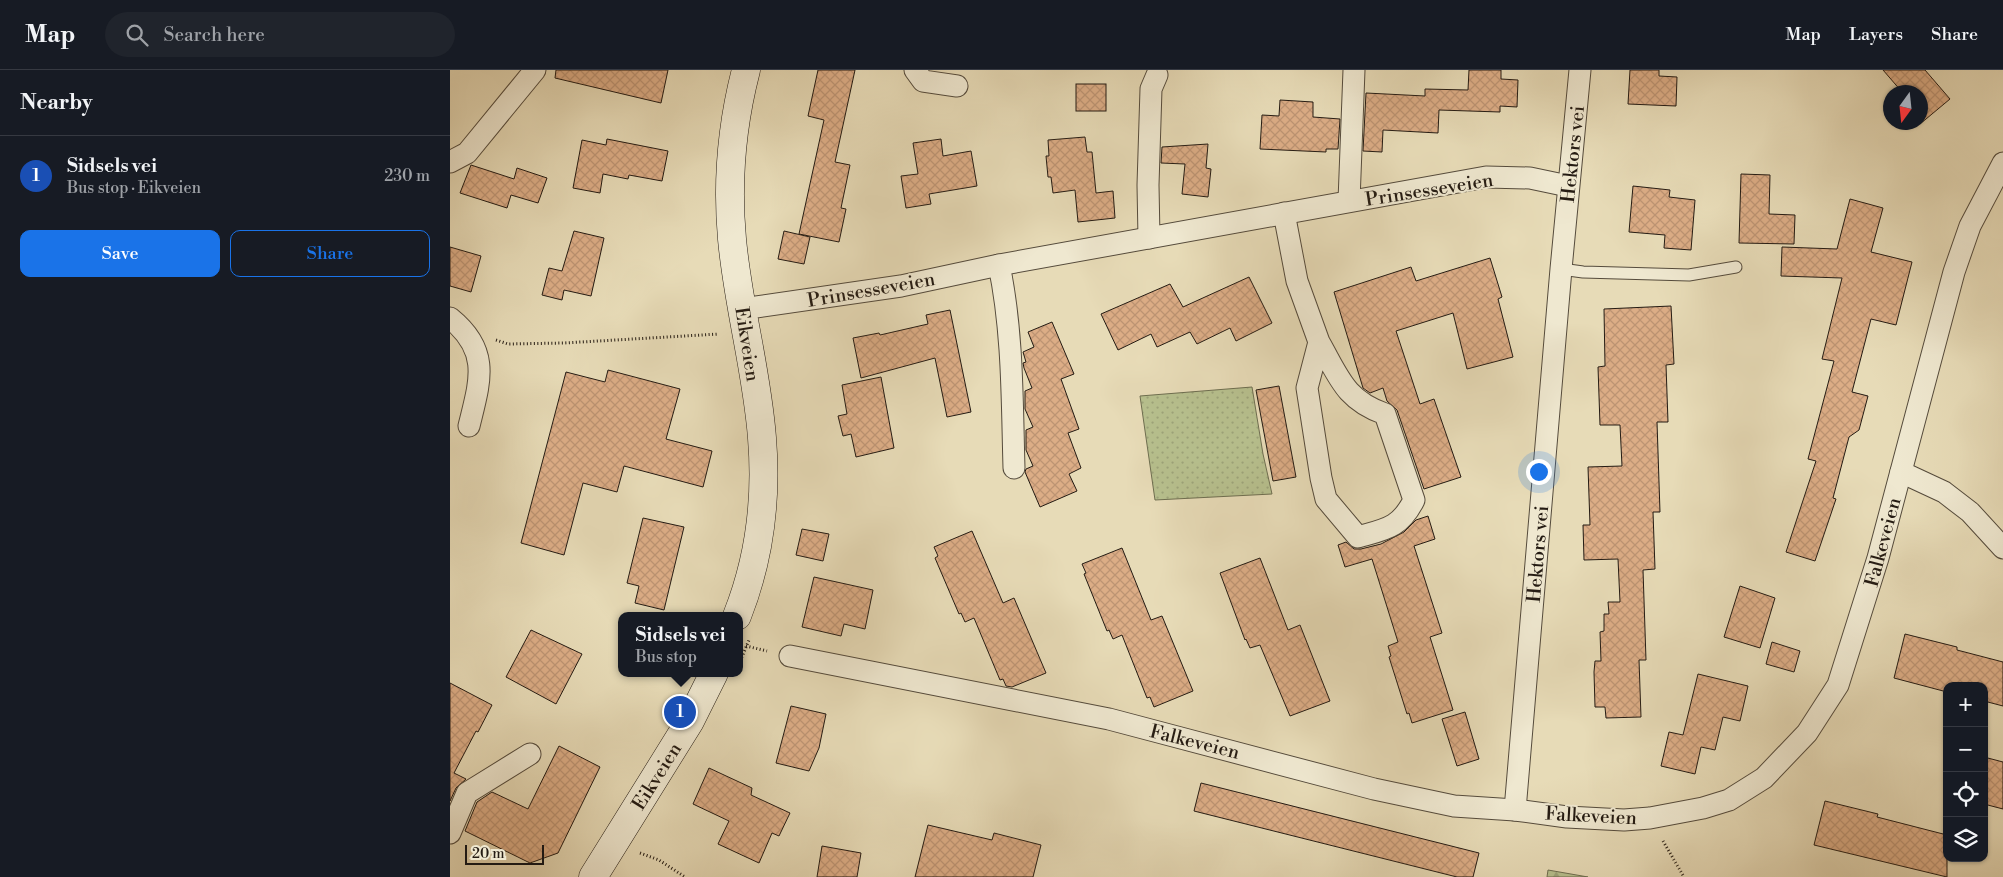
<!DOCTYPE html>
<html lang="en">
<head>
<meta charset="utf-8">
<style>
	body { margin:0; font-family:"Libre Bodoni",serif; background:#20242c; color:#f1f3f6 }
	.controls { position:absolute; right:15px; bottom:15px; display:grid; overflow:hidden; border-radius:10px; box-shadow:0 1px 4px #0004 }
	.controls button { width:45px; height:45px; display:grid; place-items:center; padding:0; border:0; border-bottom:1px solid #363941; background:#171b24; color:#f1f3f6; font:25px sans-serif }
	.compass { position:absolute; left:1433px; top:15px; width:45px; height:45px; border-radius:50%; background:#171b24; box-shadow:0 1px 4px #0004; rotate:195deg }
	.scale { position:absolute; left:15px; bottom:12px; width:79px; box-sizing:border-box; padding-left:5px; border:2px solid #241b13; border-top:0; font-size:14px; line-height:18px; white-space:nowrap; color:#241b13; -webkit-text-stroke:4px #efe8d0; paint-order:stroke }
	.you { position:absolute; left:1088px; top:401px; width:18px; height:18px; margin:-12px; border:4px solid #fff; border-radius:50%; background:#1a73e8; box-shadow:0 0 0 8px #1a73e833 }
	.badge { display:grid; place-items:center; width:32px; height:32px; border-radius:50%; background:#1a73e8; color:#fff; font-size:16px; font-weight:700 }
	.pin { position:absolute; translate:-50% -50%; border:2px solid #fff; box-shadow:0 1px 5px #0006 }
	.popup { position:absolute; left:168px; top:542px; width:125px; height:65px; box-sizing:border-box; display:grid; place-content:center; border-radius:10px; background:#171b24; filter:drop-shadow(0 1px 4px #0005); font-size:16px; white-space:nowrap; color:#9ea1a6 }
	.popup b { font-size:19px; color:#f1f3f6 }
	.popup::after { content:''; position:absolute; left:50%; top:100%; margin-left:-10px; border:10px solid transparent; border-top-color:#171b24 }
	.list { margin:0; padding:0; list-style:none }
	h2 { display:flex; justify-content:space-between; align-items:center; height:65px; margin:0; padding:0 20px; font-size:21px }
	h2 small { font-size:16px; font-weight:400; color:#9ea1a6 }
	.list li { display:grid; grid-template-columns:32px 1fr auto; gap:15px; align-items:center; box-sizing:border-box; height:80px; padding:0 20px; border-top:1px solid #363941 }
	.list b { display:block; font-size:19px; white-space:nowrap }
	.list p { margin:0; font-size:16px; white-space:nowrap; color:#9ea1a6 }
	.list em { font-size:16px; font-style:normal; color:#9ea1a6 }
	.actions { display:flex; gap:10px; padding:15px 20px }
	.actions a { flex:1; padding:11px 0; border:1px solid #1a73e8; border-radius:10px; text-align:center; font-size:18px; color:#1a73e8 }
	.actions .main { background:#1a73e8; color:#fff }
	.icon { flex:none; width:28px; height:28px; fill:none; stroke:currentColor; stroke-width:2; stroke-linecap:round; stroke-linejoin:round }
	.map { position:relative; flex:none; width:1553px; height:807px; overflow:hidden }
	header { display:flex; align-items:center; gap:30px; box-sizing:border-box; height:70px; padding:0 25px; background:#171b24; border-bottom:1px solid #363941 }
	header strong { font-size:24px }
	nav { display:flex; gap:28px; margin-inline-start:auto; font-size:18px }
	.search { width:350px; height:45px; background:#20242c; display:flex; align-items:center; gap:12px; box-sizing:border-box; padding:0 18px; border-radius:28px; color:#9ea1a6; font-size:19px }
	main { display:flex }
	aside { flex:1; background:#171b24 }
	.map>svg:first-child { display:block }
	.green { fill:url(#green-dots); stroke:#6e6e50 }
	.forest { fill:url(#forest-firs); stroke:#6e6e50 }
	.building { fill:url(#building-cross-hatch); stroke:#241b13 }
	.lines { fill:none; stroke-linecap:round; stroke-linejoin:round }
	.service-casing { stroke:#554b3c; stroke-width:13 }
	.minor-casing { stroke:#554b3c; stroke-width:23 }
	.secondary-casing { stroke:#241b13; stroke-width:29 }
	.path { stroke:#241b13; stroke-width:3; stroke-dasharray:1 2.5; stroke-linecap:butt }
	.service { stroke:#efe8d0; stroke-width:11 }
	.minor { stroke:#efe8d0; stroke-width:21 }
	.secondary { stroke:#efe8d0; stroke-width:28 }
	.labels { text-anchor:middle; stroke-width:4; stroke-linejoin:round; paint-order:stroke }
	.street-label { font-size:19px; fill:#241b13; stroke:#efe8d0 }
</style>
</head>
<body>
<header>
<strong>Map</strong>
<div class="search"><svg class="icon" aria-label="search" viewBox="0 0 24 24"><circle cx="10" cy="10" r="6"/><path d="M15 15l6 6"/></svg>Search here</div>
<nav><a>Map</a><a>Layers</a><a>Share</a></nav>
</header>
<main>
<aside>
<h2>Nearby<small></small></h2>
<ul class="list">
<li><span class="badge" style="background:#1a4fb4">1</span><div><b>Sidsels vei</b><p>Bus stop · Eikveien</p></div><em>230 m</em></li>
</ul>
<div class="actions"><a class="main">Save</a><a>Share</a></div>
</aside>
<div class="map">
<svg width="1553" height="807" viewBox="0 0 1553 807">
	<defs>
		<pattern id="green-dots" width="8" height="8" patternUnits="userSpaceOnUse" patternTransform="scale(1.25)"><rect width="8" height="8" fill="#b7c08e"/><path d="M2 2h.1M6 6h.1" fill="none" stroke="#9da47a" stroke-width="1.8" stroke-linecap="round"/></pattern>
		<pattern id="forest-firs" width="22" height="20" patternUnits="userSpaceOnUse" patternTransform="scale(1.25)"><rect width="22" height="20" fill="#b7c08e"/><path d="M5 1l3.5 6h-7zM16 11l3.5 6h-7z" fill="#9da47a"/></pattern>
		<pattern id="building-cross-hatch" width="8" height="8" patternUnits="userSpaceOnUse" patternTransform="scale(1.25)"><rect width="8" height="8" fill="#dcad86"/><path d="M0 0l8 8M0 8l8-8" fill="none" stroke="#bd9473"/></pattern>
	</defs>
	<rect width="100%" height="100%" fill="#e7dbb7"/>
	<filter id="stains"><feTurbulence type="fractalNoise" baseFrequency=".004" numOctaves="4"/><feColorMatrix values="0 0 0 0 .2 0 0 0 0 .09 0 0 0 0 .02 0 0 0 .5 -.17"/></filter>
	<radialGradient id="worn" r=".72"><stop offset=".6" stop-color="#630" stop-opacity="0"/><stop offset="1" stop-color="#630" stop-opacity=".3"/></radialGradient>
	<!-- green -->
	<polygon class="green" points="802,317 813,384 822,424 705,430 690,326"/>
	<!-- forest -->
	<polygon class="forest" points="1098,800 1138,807 1097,807"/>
	<!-- building -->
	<g class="building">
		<polygon points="106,0 218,0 211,33 105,8"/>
		<polygon points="368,0 405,0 385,92 400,95 391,138 396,139 389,172 349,164 374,50 358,46"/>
		<polygon points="1019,0 1051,0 1051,9 1068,10 1067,37 1050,36 1050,42 989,40 988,63 933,60 932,82 913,81 916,23 975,26 975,19 1018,20"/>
		<polygon points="1180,0 1209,0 1209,6 1227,7 1226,36 1178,34"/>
		<polygon points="1433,0 1475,0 1500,29 1470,54 1470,22 1452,22"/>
		<rect x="626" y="14" width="30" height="27"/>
		<polygon points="830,30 863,32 863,47 890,49 888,79 876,79 876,82 810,79 812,45 829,46"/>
		<polygon points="635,67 637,82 642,82 646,123 663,121 665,148 628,152 625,120 603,123 601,107 598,107 596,86 599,86 598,70"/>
		<polygon points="157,69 218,81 212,111 179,105 178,109 153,104 150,123 123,118 132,70 156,75"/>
		<polygon points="491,69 493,86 521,81 527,116 479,124 481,134 456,138 451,106 468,104 463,73"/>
		<polygon points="758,74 756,98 761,99 758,127 732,124 735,94 711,93 712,77"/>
		<polygon points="21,95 64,109 67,98 97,108 88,133 61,125 57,138 10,123"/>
		<polygon points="1291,104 1320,105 1319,144 1345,145 1344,174 1289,173"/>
		<polygon points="1183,116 1220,120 1219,127 1245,130 1241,180 1214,178 1215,165 1179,162"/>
		<polygon points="1400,129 1433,138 1421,182 1462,192 1446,255 1421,249 1402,322 1418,326 1409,360 1399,367 1383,428 1386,429 1365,491 1336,482 1366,391 1358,389 1384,291 1372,289 1392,208 1331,206 1332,177 1387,179"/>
		<polygon points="124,161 154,168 141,226 114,220 112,230 92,225 99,198 112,201"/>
		<polygon points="334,161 360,167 354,194 328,189"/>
		<polygon points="0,177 31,186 21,222 0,216"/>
		<polygon points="1040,188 1052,227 1048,229 1063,287 1017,299 1003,243 946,261 970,334 984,329 1011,407 974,419 947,340 937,331 933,318 920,323 913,318 884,222 961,197 966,211"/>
		<polygon points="799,207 822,253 786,271 780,258 747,274 740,262 707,277 701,264 668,280 651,244 720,214 733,237"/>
		<polygon points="1221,236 1224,294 1216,295 1218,352 1207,352 1210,442 1203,442 1205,499 1193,500 1196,590 1189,590 1191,647 1156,648 1155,637 1145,637 1144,602 1145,591 1151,591 1150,562 1154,561 1154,544 1159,544 1158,532 1170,532 1168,489 1134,490 1133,455 1140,455 1138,397 1172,396 1170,355 1150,355 1148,297 1155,296 1154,239"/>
		<polygon points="500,240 521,342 497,347 485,288 411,308 403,268 429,263 430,265 478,254 476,245"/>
		<polygon points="602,252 624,304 611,309 629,359 618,363 631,398 619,404 627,421 590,437 575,402 576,399 583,396 576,380 576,360 583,357 575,339 575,321 582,318 574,298 573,293 576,292 573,282 584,277 578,262"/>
		<polygon points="158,300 230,319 216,369 262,381 253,417 174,396 167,422 133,413 114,485 71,473 116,302 155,312"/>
		<polygon points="431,307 444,378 406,387 401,364 393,366 388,346 397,344 392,315"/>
		<polygon points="829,316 846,407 823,411 806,320"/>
		<polygon points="978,446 985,469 964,476 992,563 980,567 1003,640 962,653 959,643 957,644 939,587 941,586 938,576 948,572 922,489 895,497 888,475 896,472 904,479 911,479 931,474 954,462 966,450"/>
		<polygon points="193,448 234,457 214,540 185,533 189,516 177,513"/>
		<polygon points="352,459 379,464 373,491 346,485"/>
		<polygon points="522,461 553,533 564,528 596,603 562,617 556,616 553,609 550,610 524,548 515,552 511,543 509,544 485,488 488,486 484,477"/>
		<polygon points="672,478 701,550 712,546 743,621 704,637 700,627 697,628 672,565 663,569 659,560 657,561 634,504 636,503 632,494"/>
		<polygon points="810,488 838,560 850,555 880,631 840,646 810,575 800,578 796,569 795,570 770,503"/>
		<polygon points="364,507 423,520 415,559 394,554 391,566 352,557"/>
		<polygon points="1290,516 1325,528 1310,578 1274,567"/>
		<polygon points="81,560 132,584 106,634 56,607"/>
		<polygon points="1455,564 1507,577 1507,580 1553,592 1553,636 1534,631 1534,616 1497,616 1497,622 1444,608"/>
		<polygon points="1322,572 1350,581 1344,602 1316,594"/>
		<polygon points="1248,604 1298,616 1290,651 1273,647 1265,680 1251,677 1245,704 1211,696 1219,662 1233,665"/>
		<polygon points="0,613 42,635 28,662 26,661 4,703 16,709 6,718 0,731"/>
		<polygon points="341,636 376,644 369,678 359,701 326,693"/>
		<polygon points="1015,642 1029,689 1007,696 992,649"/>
		<polygon points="109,676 150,697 108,783 80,793 15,761 27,732 42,722 78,739"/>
		<polygon points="1534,687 1553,692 1553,739 1534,734"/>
		<polygon points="259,698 302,718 301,725 340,743 329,766 322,763 309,793 268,774 279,751 243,734"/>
		<polygon points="751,713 1029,783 1023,807 1007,807 744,741"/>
		<polygon points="1375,731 1428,744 1427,747 1497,765 1497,807 1364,775"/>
		<polygon points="478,755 542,770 544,763 591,775 583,807 465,807"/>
		<polygon points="372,776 411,783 407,807 367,807"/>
	</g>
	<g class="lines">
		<!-- service casing -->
		<g class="service-casing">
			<polyline id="service" points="1111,199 1133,202 1239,205 1286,197"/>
		</g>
		<!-- minor casing -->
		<g class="minor-casing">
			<g id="minor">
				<polyline points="465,0 473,11 507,16"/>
				<polyline points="0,92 17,83 85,0"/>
				<polyline points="899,131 904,0"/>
				<path d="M834 143 847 211 869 272 857 318 871 408 876 429 908 467C936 459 950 458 964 430L935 344C895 330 889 307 869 272"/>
				<polyline points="699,168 698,115 701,19 707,5"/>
				<path d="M549 195C563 262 562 330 564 398"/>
				<polyline points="292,239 451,216 549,195 1036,107 1080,108 1118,116"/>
				<path d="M0 248C41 281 30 311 19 356"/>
				<polyline points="1451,402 1494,422 1520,442 1553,478"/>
				<polyline points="340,586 659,649 924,719 1004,736 1065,740 1117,747 1174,750 1200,748 1253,738 1279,730 1314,708 1357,663 1388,615 1428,488 1504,202 1520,156 1553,93"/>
				<polyline points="1065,740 1111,199 1130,0"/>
				<polyline points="0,763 17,723 80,684"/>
			</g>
		</g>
		<!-- secondary casing -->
		<g class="secondary-casing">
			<g id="secondary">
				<path d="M287 546C310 488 317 429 312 368 307 301 288 236 282 169 277 114 282 54 296 0"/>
				<polyline points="143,807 240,651 264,603"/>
			</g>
		</g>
		<!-- path -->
		<g class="path">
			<polyline points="46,270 58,274 114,273 269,264"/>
			<polyline points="296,576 317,581"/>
			<polyline points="289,594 299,570"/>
			<polyline points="1213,771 1234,807"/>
			<polyline points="190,783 209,790 235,807"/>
		</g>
		<!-- service -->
		<use href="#service" class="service"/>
		<!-- minor -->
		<use href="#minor" class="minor"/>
		<!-- secondary -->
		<use href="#secondary" class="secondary"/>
	</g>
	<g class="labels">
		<!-- street labels -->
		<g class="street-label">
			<text transform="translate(1122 84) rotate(-84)" y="7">Hektors vei</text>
			<text transform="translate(979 119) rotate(-9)" y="7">Prinsesseveien</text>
			<text transform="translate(421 219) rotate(-10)" y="7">Prinsesseveien</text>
			<text transform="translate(298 274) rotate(81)" y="7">Eikveien</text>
			<text transform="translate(1432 472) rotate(-75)" y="7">Falkeveien</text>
			<text transform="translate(1087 484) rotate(-85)" y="7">Hektors vei</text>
			<text transform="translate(745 671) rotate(14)" y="7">Falkeveien</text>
			<text transform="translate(206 706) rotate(-58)" y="7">Eikveien</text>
			<text transform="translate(1141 745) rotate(3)" y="7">Falkeveien</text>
		</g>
	</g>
	<rect width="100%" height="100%" filter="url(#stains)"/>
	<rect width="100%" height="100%" fill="url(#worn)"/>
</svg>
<div class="controls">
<button>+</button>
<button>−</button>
<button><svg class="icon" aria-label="locate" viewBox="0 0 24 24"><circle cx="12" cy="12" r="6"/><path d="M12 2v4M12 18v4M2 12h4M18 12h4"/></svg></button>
<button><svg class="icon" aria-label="layers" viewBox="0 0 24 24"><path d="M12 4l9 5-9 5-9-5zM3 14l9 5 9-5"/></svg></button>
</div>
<svg class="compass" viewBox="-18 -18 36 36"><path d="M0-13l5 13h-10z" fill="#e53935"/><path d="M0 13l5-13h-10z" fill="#9ea1a6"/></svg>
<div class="scale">20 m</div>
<div class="you"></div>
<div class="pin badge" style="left:230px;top:642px;background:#1a4fb4">1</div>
<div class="popup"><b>Sidsels vei</b>Bus stop</div>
</div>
</main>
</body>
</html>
